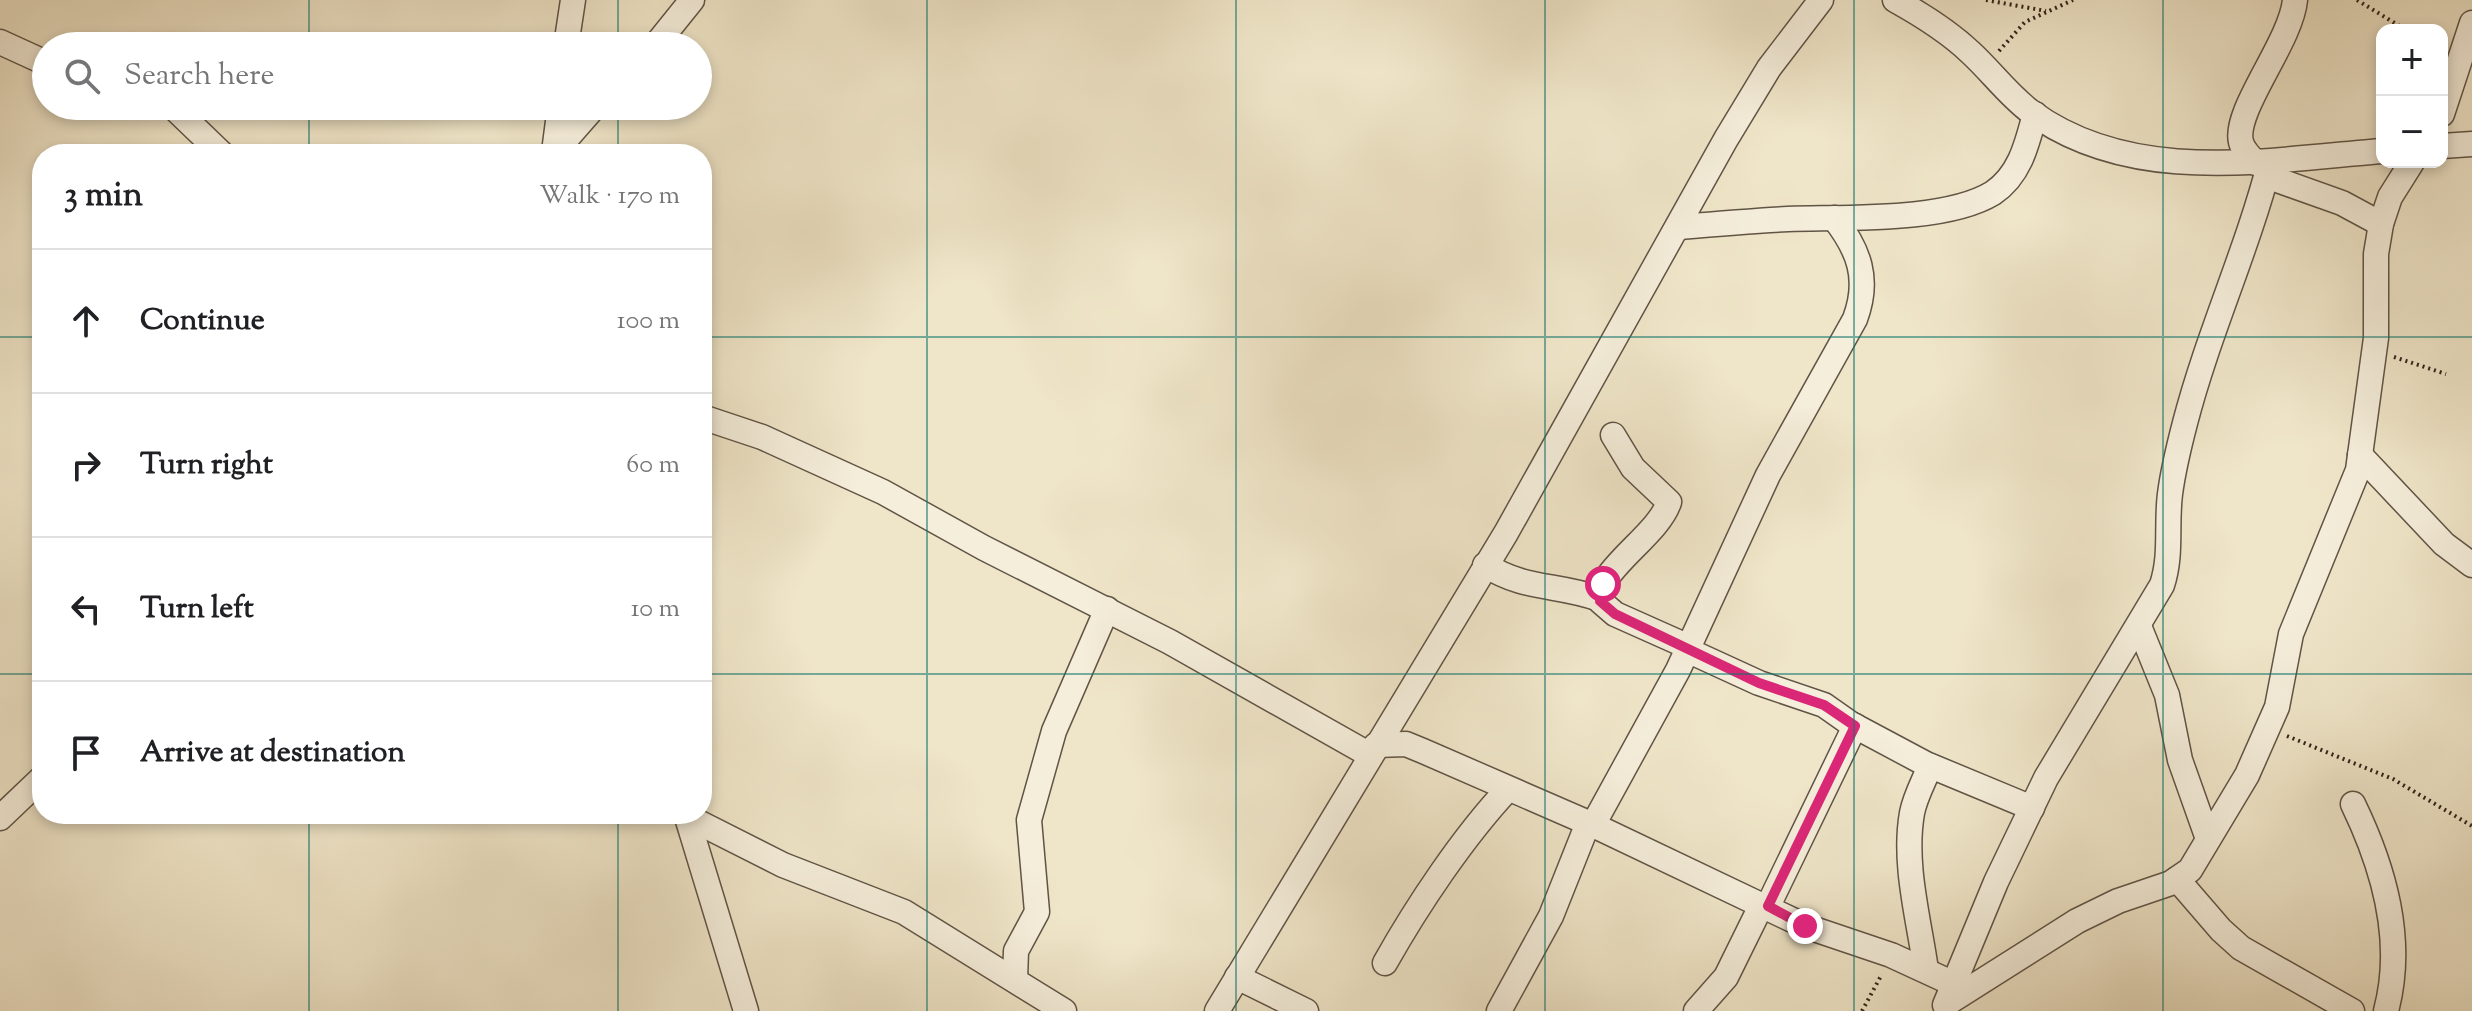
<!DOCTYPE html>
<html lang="en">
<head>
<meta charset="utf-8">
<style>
	body { margin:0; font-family:"Sorts Mill Goudy",serif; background:#f6f6f6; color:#202124 }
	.controls { position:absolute; right:24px; top:24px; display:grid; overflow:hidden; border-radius:16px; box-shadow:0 4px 12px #0003 }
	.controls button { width:72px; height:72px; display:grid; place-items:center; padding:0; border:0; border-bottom:2px solid #e0e0e0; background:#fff; color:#202124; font:40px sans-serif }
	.stop { position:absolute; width:24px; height:24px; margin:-18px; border:6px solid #db2777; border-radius:50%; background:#fff }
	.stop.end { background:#db2777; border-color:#fff; box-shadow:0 2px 8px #0008 }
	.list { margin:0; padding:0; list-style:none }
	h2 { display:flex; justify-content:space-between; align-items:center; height:104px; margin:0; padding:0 32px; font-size:34px }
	h2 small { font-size:26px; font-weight:400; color:#757577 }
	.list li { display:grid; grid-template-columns:52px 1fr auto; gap:24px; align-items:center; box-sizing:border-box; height:144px; padding:0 32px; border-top:2px solid #e0e0e0 }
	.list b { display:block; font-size:30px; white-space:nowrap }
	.list em { font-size:26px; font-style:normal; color:#757577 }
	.icon { flex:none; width:44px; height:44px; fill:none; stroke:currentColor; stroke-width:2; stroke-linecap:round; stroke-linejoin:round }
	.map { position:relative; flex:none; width:2472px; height:1011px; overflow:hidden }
	.search { position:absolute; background:#fff; box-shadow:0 4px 12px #0003; left:32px; top:32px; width:680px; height:88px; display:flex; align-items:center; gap:20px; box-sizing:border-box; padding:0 28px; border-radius:44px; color:#757577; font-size:30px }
	.panel { position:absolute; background:#fff; box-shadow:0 4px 12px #0003; left:32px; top:144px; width:680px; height:680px; border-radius:32px }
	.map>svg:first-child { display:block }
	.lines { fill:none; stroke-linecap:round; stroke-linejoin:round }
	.minor-casing { stroke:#615446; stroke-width:27 }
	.path { stroke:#32231a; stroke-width:4; stroke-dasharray:2 4; stroke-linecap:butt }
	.minor { stroke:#f5eedb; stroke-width:24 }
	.route { stroke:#db2777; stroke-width:10 }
	.grid { fill:none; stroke:#0f766e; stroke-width:2; stroke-opacity:0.55 }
</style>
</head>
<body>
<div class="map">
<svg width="2472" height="1011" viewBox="0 0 2472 1011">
	<rect width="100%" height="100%" fill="#efe5c8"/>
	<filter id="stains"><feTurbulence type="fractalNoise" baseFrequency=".0025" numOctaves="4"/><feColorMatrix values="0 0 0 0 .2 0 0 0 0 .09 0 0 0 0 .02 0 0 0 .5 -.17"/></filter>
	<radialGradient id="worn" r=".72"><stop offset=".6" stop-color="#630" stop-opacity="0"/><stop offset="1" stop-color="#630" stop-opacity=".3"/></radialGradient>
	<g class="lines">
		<!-- minor casing -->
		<g class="minor-casing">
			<g id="minor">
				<path d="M1895 0C1922 15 1948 31 1970 52 1991 71 2008 95 2031 112 2132 186 2267 160 2382 151"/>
				<polyline points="0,42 46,63"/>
				<polyline points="566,46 573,0"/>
				<polyline points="655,46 692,0"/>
				<polyline points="172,106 222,154"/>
				<polyline points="2442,114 2472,23"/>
				<polyline points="2442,146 2472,144"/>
				<polyline points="554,152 560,106"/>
				<polyline points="553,154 595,106"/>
				<path d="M2256 163C2250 157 2243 150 2241 142 2233 111 2291 42 2295 0"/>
				<polyline points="2266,176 2342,203 2381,224"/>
				<path d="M1679 227C1715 224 1752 221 1788 219 1844 217 1946 222 1993 193 2020 175 2027 144 2035 114"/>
				<polyline points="702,417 762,437 883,492 984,548 1170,642 1370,755"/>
				<path d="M1613 435 1633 468 1669 502C1658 536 1596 570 1600 601L1615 614 1689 647"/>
				<polyline points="2360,455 2444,544 2472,565"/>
				<path d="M1485 565C1527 591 1555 583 1600 599"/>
				<polyline points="2139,626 2167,695 2180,760 2208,839"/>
				<polyline points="1687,650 1759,683 1824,705 1851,724 1926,764 2032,808"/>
				<polyline points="1376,745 1406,744 1423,751 1593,825 1805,926 1891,955 1954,984"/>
				<path d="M2353 804C2384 868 2405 940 2386 1011"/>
				<polyline points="686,814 746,1011"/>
				<polyline points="686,816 783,865 904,912 1064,1011"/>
				<polyline points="0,818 42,778"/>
				<path d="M1593 825 1678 670 1768 475 1855 319C1870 279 1859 250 1834 218"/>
				<polyline points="2177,879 2221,930 2241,948 2352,1011"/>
				<polyline points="1768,906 1855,726"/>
				<path d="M1385 963C1417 906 1463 837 1508 789"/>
				<path d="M1926 970C1919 920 1903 864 1912 813 1915 797 1924 781 1930 766"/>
				<polyline points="1237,977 1306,1011"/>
				<polyline points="1015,979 1016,951 1037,912 1029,820 1054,731 1107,609"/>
				<polyline points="1946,1004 2077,921 2118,901 2171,883 2190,870 2247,775 2277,707 2291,634 2358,470 2376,338 2376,254 2381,224 2390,197 2412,162"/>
				<path d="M1945 1005 1996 882 2046 778 2162 585C2172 555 2166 525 2170 494 2173 471 2179 446 2185 423 2208 334 2247 251 2270 162"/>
				<polyline points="1217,1011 1506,533 1726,139 1769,68 1821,0"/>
				<polyline points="1499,1011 1551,916 1588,823"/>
				<polyline points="1696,1011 1726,977 1762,904"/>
			</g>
		</g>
		<!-- path -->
		<g class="path">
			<polyline points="1986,0 2046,11"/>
			<polyline points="2357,0 2406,30"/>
			<polyline points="1999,51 2025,22 2073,0"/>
			<polyline points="2394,357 2446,374"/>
			<polyline points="2287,736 2393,779 2472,826"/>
			<polyline points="1862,1011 1882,974"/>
		</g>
		<!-- minor -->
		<use href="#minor" class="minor"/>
	</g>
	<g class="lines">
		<!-- route -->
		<polyline class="route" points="1603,584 1600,601 1615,614 1759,683 1824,705 1855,726 1768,906 1805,926"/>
	</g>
	<!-- grid -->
	<path class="grid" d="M309 0V46M618 0V46M927 0V1011M1236 0V1011M1545 0V1011M1854 0V1011M2163 0V1011M309 106V154M618 106V154M0 337H42M702 337H2472M0 674H42M702 674H2472M309 814V1011M618 814V1011"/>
	<rect width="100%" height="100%" filter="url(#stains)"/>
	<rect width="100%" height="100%" fill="url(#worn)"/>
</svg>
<div class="controls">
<button>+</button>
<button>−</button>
</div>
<div class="stop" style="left:1603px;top:584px"></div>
<div class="stop end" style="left:1805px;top:926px"></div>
<div class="search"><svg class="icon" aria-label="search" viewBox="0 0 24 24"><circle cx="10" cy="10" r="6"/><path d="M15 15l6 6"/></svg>Search here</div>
<section class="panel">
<h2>3 min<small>Walk · 170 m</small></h2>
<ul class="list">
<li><svg class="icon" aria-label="ahead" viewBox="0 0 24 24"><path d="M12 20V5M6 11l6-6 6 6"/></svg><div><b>Continue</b></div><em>100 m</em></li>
<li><svg class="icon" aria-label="right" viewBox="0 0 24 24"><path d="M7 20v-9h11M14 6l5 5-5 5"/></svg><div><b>Turn right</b></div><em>60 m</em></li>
<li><svg class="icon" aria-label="left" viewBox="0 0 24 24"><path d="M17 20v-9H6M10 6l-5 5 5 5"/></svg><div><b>Turn left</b></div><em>10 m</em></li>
<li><svg class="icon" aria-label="arrive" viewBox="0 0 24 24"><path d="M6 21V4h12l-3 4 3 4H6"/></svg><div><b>Arrive at destination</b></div></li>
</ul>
</section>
</div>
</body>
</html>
